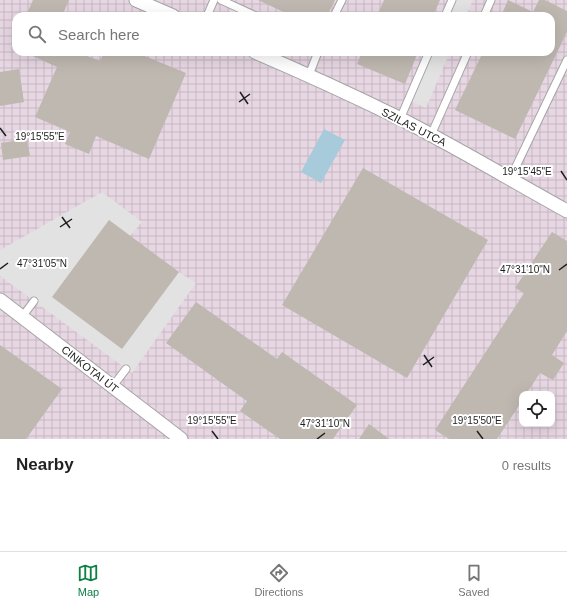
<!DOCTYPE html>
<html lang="en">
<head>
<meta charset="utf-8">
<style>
	body { margin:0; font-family:Helvetica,sans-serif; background:#f2f2f2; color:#222 }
	.controls { position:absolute; right:12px; bottom:12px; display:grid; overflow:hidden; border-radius:8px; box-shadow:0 4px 16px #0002 }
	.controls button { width:36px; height:36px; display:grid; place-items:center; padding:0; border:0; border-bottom:1px solid #e0e0e0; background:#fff; color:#222; font:20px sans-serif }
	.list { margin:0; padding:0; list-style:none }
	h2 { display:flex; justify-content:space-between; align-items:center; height:52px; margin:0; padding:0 16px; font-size:17px }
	h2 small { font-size:13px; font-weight:400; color:#767676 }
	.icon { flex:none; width:22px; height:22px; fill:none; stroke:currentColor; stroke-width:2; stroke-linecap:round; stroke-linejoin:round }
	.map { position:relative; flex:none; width:567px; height:439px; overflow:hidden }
	.search { position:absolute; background:#fff; box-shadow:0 4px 16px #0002; left:12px; right:12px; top:12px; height:44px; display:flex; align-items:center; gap:10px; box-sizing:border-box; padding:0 14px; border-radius:12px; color:#767676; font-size:15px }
	.sheet { height:112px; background:#fff }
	nav { display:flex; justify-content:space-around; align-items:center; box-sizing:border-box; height:56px; border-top:1px solid #e0e0e0; background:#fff; font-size:11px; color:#767676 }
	nav a { display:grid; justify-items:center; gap:2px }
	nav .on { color:#0b8043 }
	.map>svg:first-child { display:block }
	.industrial { fill:url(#industrial-grid); fill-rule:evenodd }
	.parking { fill:#e2e2e2 }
	.water { fill:#a7cbda }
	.building { fill:#bfb8b1 }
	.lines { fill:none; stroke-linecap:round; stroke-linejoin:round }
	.lane-casing { stroke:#a5a5a5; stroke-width:9 }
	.street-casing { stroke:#a5a5a5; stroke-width:15 }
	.lane { stroke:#fff; stroke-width:7 }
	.street { stroke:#fff; stroke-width:13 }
	.ticks { fill:none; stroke:#1e1e1e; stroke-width:1.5 }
	.labels { text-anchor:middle; stroke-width:4; stroke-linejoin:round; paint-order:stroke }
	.street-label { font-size:11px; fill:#1e1e1e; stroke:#fff }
	.ticks-label { font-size:10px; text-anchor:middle; fill:#1e1e1e; stroke:#fff; stroke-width:4; stroke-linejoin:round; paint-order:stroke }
</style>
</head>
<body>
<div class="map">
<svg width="567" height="439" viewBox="0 0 567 439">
	<defs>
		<pattern id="industrial-grid" width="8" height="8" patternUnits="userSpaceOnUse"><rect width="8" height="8" fill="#e7d7e3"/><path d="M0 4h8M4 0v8" fill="none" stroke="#c6b8c2"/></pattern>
	</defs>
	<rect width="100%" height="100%" fill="#efece5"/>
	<!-- industrial -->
	<path class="industrial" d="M0 0H567V439H0ZM16 16H551V52H16ZM522 394H552V424H522Z"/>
	<!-- parking -->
	<g class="parking">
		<polygon points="452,0 473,0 466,16 445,16"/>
		<polygon points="233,6 256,16 228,16"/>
		<polygon points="429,52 450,52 426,108 408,100"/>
		<polygon points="102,192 142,222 130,236 109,220 122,348 179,272 196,283 132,373 0,276 0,250"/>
	</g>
	<!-- water -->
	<polygon class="water" points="324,129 345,140 321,183 301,172"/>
	<!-- building -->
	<g class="building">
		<polygon points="33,0 69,0 62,16 26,16"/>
		<polygon points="258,0 335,0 327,16 292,16"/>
		<polygon points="384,0 440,0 433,16 377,16"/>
		<polygon points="508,0 533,12 539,0 545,0 567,11 567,32 515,139 455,110 483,52 551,52 551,16 501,16"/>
		<polygon points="24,52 77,52 100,61 104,52 135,52 186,73 149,159 96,136 89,154 65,144 70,132 35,117 57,67"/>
		<polygon points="362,52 418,52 405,84 357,64"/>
		<polygon points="19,69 24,102 0,106 0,72"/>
		<polygon points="27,139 30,156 3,160 1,143"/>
		<polygon points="363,168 488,240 407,378 282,305"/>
		<polygon points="109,220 179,272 122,349 52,297"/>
		<polygon points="552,232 567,241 567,331 552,355 564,363 553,380 540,373 526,394 522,394 522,401 497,439 449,439 435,430 524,293 515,288"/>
		<polygon points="196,302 277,359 282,352 357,405 333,439 280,439 240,411 247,401 166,343"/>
		<polygon points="0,345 62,389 26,439 0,439"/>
		<polygon points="369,424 389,439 359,439"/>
	</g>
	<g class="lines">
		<!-- lane casing -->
		<g class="lane-casing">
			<g id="lane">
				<polyline points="221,0 256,16"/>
				<polyline points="207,16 214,0"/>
				<polyline points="334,16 342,0"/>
				<polyline points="445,16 452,0"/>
				<polyline points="484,16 491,0"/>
				<polyline points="309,75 318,52"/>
				<polyline points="400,119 429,52"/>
				<polyline points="431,135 468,52"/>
				<polyline points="510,179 567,60"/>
				<polyline points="22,317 34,301"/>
				<polyline points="113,386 126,369"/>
			</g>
		</g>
		<!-- street casing -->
		<g class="street-casing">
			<g id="street">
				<polyline points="136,0 173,16"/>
				<path d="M255 52C304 73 352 95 399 118 456 147 511 180 567 211"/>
				<polyline points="0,300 181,439"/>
			</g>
		</g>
		<!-- lane -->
		<use href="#lane" class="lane"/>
		<!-- street -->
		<use href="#street" class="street"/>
	</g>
	<!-- ticks -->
	<path class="ticks" d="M240 92 248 104M239 102 250 94M0 128 6 136M561 171 567 180M62 217 70 228M60 227 72 219M0 269 8 263M559 270 567 264M424 355 432 367M423 365 434 357M212 431 218 439M477 431 483 439M317 439 325 433"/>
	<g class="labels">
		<!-- street labels -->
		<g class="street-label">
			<text transform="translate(414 127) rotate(27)" y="4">SZILAS UTCA</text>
			<text transform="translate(90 369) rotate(38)" y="4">CINKOTAI ÚT</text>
		</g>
	</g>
	<g class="ticks-label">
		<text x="40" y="140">19°15'55"E</text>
		<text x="527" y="175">19°15'45"E</text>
		<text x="42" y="267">47°31'05"N</text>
		<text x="525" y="273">47°31'10"N</text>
		<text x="212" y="424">19°15'55"E</text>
		<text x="477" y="424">19°15'50"E</text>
		<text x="325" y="427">47°31'10"N</text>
	</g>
</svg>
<div class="controls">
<button><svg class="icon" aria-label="locate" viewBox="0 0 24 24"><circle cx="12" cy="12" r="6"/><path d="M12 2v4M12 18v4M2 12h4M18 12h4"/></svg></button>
</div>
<div class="search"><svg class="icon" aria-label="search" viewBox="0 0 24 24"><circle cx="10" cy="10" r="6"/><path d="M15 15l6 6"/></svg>Search here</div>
</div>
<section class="sheet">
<h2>Nearby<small>0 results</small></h2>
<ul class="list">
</ul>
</section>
<nav>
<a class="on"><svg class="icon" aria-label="map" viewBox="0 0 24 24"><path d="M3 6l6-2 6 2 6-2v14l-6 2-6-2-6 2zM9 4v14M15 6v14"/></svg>Map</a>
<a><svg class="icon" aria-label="directions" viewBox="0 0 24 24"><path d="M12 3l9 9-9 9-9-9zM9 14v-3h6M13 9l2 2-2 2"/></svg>Directions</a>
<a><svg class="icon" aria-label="saved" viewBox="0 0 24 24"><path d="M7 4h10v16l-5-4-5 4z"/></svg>Saved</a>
</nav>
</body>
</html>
